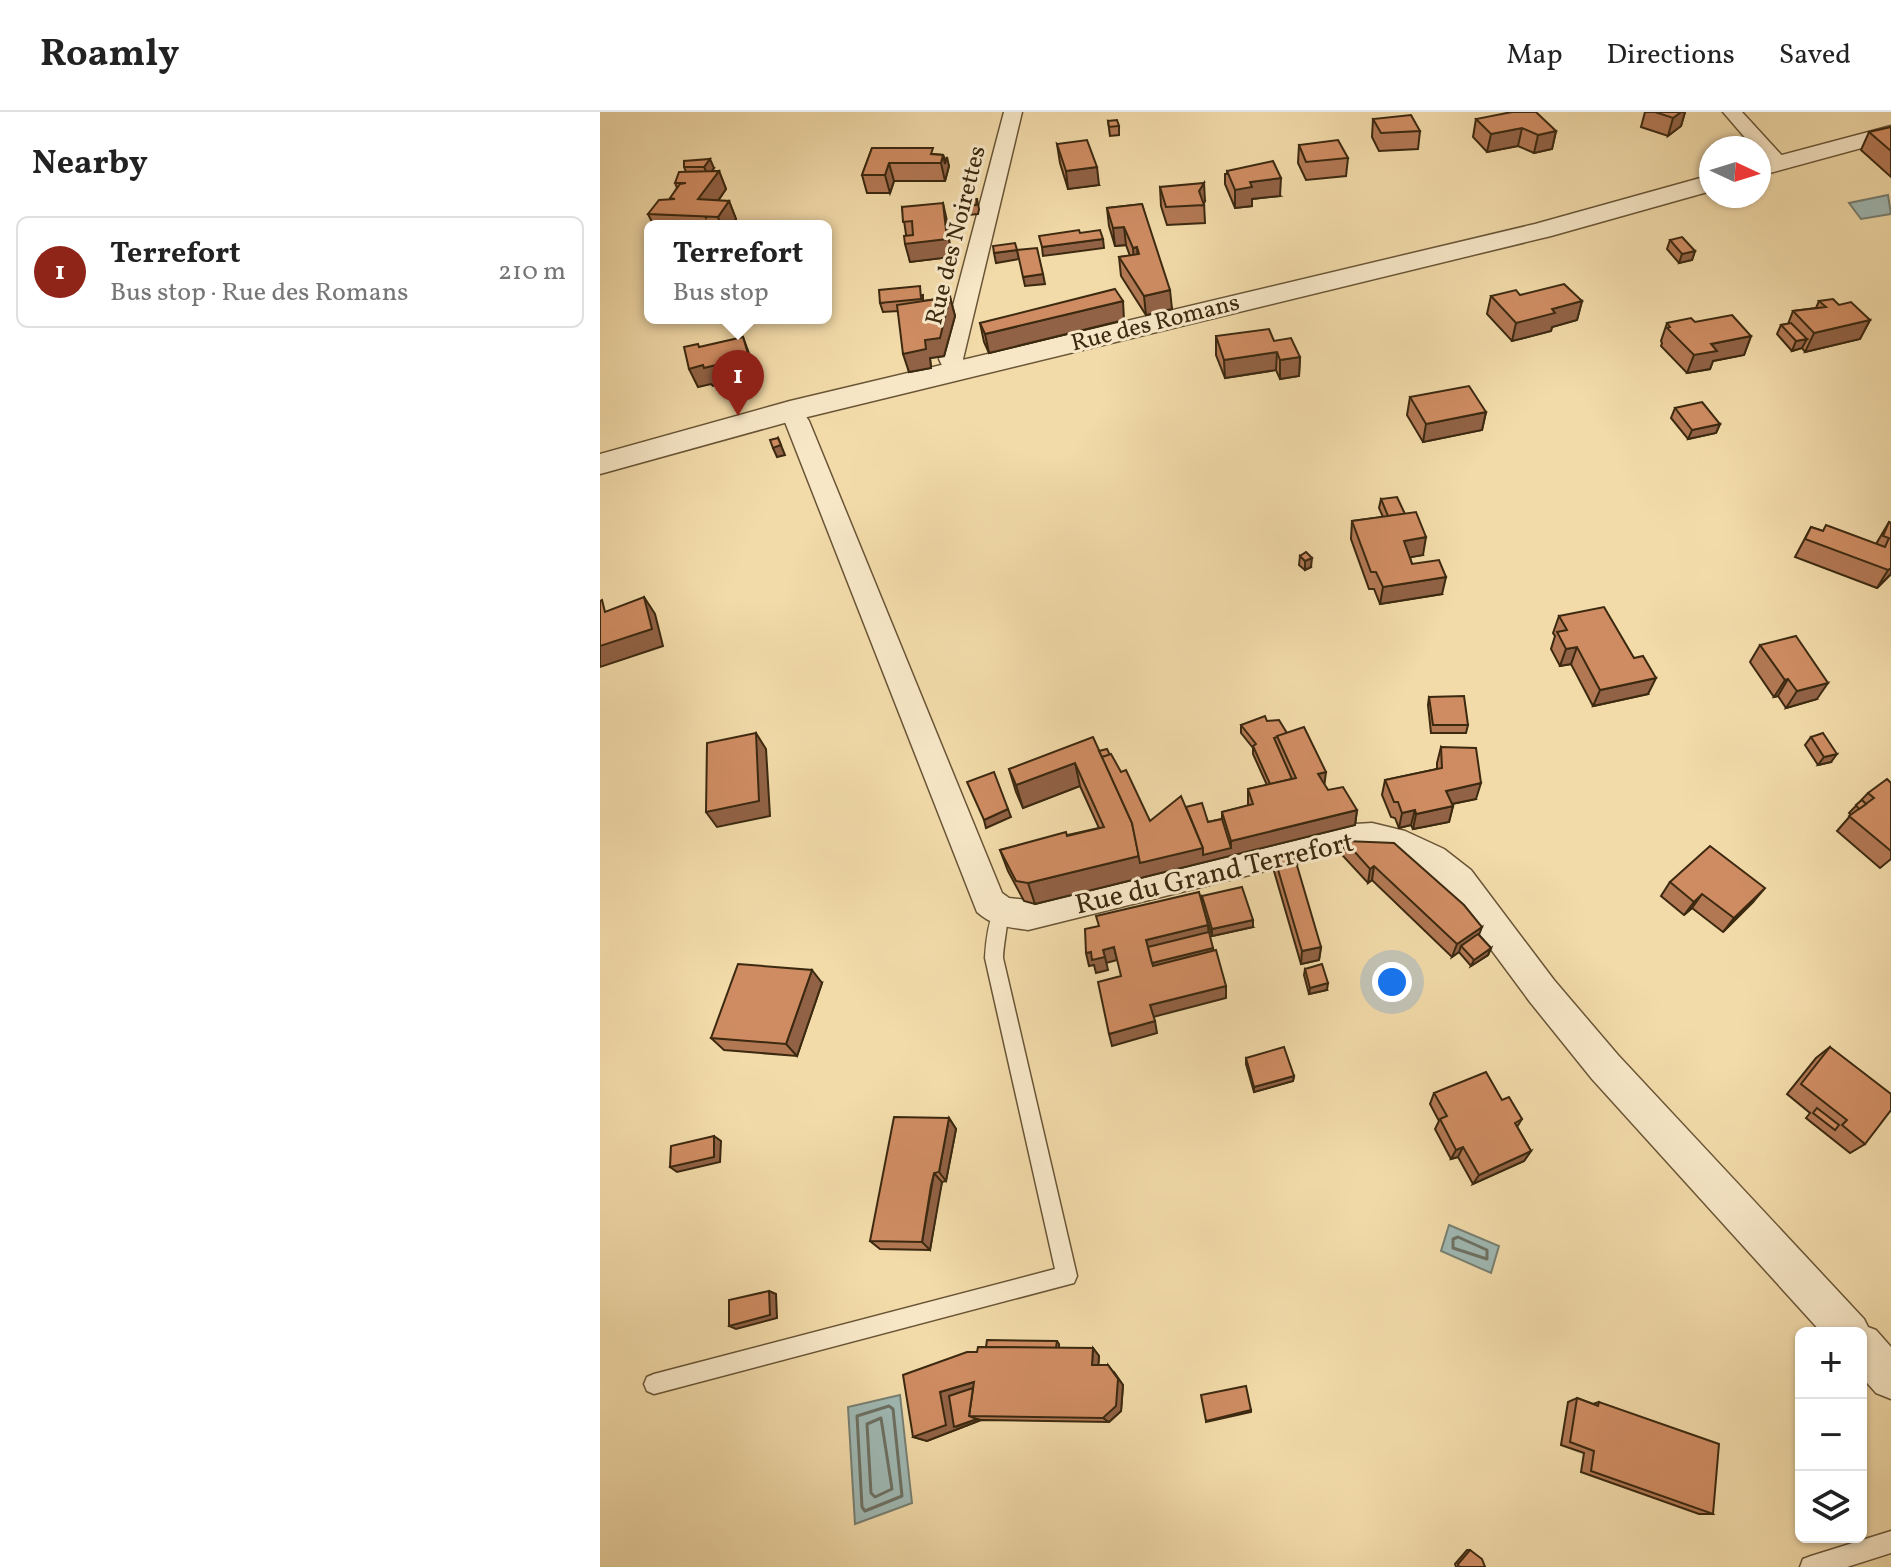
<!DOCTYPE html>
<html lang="en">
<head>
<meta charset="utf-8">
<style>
	body { margin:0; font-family:Vollkorn,serif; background:#f6f6f6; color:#222 }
	.controls { position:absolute; right:24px; bottom:24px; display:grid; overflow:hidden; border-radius:12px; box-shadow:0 2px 6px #0004 }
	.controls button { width:72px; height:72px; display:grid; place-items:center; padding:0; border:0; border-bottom:2px solid #e0e0e0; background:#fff; color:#222; font:40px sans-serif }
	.compass { position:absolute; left:1099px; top:24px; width:72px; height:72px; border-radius:50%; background:#fff; box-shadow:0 2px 6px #0004; rotate:94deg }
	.you { position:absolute; left:792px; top:870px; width:28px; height:28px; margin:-20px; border:6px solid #fff; border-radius:50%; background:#1a73e8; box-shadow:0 0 0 12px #1a73e833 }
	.badge { display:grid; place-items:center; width:52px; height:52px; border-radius:50%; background:#8f2418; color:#fff; font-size:26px; font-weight:700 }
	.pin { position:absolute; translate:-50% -66px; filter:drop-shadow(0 2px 4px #0008) }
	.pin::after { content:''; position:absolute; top:42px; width:28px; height:24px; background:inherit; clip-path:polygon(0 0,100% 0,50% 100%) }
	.popup { position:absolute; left:44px; top:108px; width:188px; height:104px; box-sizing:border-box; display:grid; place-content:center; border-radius:12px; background:#fff; filter:drop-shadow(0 2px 6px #0005); font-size:26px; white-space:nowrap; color:#767676 }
	.popup b { font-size:30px; color:#222 }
	.popup::after { content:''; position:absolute; left:50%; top:100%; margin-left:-16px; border:16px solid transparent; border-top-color:#fff }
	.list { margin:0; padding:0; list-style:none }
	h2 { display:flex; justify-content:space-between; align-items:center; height:104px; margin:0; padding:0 32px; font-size:34px }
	h2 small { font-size:26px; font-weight:400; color:#767676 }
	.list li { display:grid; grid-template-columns:52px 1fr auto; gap:24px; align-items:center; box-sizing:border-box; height:112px; margin:0 16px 16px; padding:0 16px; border:2px solid #e0e0e0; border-radius:12px }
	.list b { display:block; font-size:30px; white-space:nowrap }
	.list p { margin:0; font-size:26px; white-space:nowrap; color:#767676 }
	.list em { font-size:26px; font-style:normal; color:#767676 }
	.icon { flex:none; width:44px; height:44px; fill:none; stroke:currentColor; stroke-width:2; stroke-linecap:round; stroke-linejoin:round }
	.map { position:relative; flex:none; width:1291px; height:1455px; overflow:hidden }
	header { display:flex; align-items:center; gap:48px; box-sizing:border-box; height:112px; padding:0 40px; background:#fff; border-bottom:2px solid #e0e0e0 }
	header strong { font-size:38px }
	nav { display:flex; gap:44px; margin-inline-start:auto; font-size:28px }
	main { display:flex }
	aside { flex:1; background:#fff }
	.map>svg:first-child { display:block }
	.water { fill:#9fb8b3; stroke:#777f72; stroke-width:2 }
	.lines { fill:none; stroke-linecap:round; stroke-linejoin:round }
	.shore { stroke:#6d7062; stroke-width:3 }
	.service-casing { stroke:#695536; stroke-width:3 }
	.minor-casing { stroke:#695536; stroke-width:3 }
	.tertiary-casing { stroke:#695536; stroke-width:3 }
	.service { fill:#f7e7c7; fill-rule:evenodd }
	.minor { fill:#f7e7c7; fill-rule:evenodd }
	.tertiary { fill:#f7e7c7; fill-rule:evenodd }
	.wall { fill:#b27854; stroke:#3b2910; stroke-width:2 }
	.shaded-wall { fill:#916245; stroke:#3b2910; stroke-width:2 }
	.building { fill:#cf8c62; stroke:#3b2910; stroke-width:2 }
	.labels { text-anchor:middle; stroke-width:6; stroke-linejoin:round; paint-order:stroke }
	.far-street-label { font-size:24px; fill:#3b2910; stroke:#f7e7c7 }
	.street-label { font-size:28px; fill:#3b2910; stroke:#f7e7c7 }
</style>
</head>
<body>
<header>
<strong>Roamly</strong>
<nav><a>Map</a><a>Directions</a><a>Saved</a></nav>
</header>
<main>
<aside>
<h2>Nearby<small></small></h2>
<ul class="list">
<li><span class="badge">1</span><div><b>Terrefort</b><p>Bus stop · Rue des Romans</p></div><em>210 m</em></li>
</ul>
</aside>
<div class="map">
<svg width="1291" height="1455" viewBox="0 0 1291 1455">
	<rect width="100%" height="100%" fill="#f2daa9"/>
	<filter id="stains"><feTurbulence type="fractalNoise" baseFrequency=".0025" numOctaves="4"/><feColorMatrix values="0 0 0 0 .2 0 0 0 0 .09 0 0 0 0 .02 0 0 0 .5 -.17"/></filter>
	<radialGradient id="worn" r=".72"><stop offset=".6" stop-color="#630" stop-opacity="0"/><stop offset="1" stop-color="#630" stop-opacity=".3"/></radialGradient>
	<!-- water -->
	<g class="water">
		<polygon points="1288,83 1291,102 1261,107 1249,91"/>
		<polygon points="849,1113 899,1134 891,1161 841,1139"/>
		<polygon points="300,1283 312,1391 255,1412 248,1295"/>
	</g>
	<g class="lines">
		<!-- shore -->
		<g class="shore">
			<polygon points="858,1125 887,1138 887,1147 853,1136 853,1127"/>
			<polygon points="289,1294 293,1297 302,1384 265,1399 262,1395 257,1304"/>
			<polygon points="281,1306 292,1377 275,1385 271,1381 267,1312"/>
		</g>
		<!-- service casing -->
		<g class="service-casing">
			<g id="service">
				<path d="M401 793 407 795C410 805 403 832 403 846L477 1164 474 1171 54 1282 47 1279 44 1272 47 1265 54 1262 455 1157 385 846C386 828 388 812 395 795Z"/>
				<polygon points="1291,1419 1291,1441 1247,1455 1200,1455 1203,1447 1211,1444"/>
			</g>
		</g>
		<!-- minor casing -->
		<g class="minor-casing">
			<g id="minor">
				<polygon points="404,0 422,0 363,247 367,259 363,264 347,264 339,247"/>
				<polygon points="1123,0 1142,0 1186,48 1189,52 1186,56 1172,56 1159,42 1159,36 1154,36"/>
				<path d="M190 291 199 294 209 309 402 781 409 786 428 788 738 713 772 711 805 719 844 737 871 758 954 868 1018 943 1264 1207 1268 1215 1276 1218 1291 1235V1287L1276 1281 1261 1264V1221H1222L992 967 930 890 847 778 822 757 798 745 772 739 738 741 428 818C407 815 393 814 377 800L185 310 178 299 181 294Z"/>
			</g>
		</g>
		<!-- tertiary casing -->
		<g class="tertiary-casing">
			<g id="tertiary">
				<polygon points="1291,14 1291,28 1159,64 1159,49"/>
				<polygon points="1111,63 1111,79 951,124 195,308 0,362 0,342 190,289 935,112"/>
			</g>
		</g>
		<!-- service -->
		<use href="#service" class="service"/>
		<!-- minor -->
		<use href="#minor" class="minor"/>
		<!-- tertiary -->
		<use href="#tertiary" class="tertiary"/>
	</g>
	<!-- wall -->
	<g class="wall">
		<polygon points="1045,0 1085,0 1081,14 1068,24 1041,15"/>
		<polygon points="773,7 820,19 818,37 779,39 772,25"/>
		<polygon points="876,7 956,19 952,37 934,41 918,34 887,40 873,25"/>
		<polygon points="508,9 519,14 519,23 510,24"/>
		<polygon points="1291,15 1291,65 1261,38 1269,20"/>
		<polygon points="457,32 499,73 468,77 460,51"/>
		<polygon points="699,33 748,46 746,64 706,68 698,51"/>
		<polygon points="272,36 343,43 349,54 345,69 294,69 290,81 267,81 262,63"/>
		<polygon points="84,49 114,56 111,59 119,59 126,77 118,89 129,89 136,107 131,114 54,114 48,102 70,87 77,76 75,71 86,60 84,55"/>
		<polygon points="627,59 680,84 652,87 652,94 635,96 625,72 625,62 627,62"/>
		<polygon points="560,75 605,89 604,91 605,111 567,113 561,94"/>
		<polygon points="377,87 379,97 378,102 368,103 365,88"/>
		<polygon points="542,92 572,197 546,203 521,164 519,145 530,144 526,133 515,134 509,114 507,96"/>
		<polygon points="302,95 347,109 351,145 310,150"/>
		<polygon points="1070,128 1095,139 1092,148 1079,151 1067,137"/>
		<polygon points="323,183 323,189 350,185 355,204 344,244 330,246 331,256 309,260 298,199 283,200 280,191"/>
		<polygon points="920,183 982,189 977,208 952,215 951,219 912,229 887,202 891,184"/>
		<polygon points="1219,189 1239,193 1270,208 1260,227 1205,240 1202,236 1192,239 1177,222 1181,213 1188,212 1193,199 1216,196"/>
		<polygon points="524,208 389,241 384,230 380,211"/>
		<polygon points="1067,211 1151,224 1144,243 1113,249 1110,257 1087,261 1061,234 1062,231 1061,229"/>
		<polygon points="616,224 674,229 700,245 699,264 680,267 676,258 625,266 616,243"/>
		<polygon points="810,285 886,300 882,318 823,330 807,303"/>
		<polygon points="1075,296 1120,312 1116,321 1088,327 1071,306"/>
		<polygon points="781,387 823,443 810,445 812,452 842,482 780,492 774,477 769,477 751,427 752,409 783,405 779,396"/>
		<polygon points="1289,410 1291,411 1291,462 1277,476 1195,445 1211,415 1223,419 1276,432"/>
		<polygon points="700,444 711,455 705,458 699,453"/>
		<polygon points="959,504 1048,582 993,594 971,552 960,554 951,537 955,524 953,521"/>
		<polygon points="1160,533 1217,587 1186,596 1178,584 1174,585 1150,550"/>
		<polygon points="829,585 868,613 866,621 831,621 828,593"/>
		<polygon points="667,609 687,621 728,678 757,698 755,713 435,792 424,789 408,759 400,738 499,716 480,674 423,696 416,680 409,657 499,639 510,643 550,709 586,695 608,710 622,707 622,700 648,694 648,677 667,673 653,642 653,636 641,621 641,613"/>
		<polygon points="1211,625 1231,650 1218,653 1205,633"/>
		<polygon points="841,635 876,687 852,692 853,694 849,710 813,717 811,713 799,716 795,706 791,705 782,683 785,668 837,657 837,651"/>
		<polygon points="1291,671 1291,747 1280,756 1237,719 1251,703 1249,701 1268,681"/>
		<polygon points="745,729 879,823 891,836 888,843 871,854 859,840 852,845 772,768 768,771 743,744"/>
		<polygon points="674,744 721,835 719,848 701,852 674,759"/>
		<polygon points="1070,770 1153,790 1123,820 1092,796 1084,803 1061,784"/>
		<polygon points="602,784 653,815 612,824 602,791"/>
		<polygon points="705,857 727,878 709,882 704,863"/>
		<polygon points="222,871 197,944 124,938 111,926"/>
		<polygon points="1230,935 1265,1032 1250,1041 1206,1006 1210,1001 1187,982 1216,946"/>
		<polygon points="646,946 694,964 693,969 654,980 646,952"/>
		<polygon points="834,981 902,988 922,1007 917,1015 931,1039 924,1049 873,1072 858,1045 851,1047 835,1017 839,1009 830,992"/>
		<polygon points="349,1006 356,1017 346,1069 342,1070 339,1083 330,1138 280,1137 270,1129"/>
		<polygon points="457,1229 459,1232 459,1236 493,1236 499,1244 498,1253 514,1260 523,1273 521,1299 509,1310 381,1308 327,1329 313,1325 377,1240 386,1235"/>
		<polygon points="977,1286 993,1292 999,1290 1113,1402 1099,1402 981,1360 984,1341 961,1333 968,1290"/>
		<polygon points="867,1438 870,1438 885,1455 856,1455 855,1452"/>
	</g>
	<!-- shaded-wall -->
	<g class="shaded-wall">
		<polygon points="1081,0 1085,0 1081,14 1068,24 1073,6"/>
		<polygon points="922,16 918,34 887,40 891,22"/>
		<polygon points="956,19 952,37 934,41 938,23"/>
		<polygon points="343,43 345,52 347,45 349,54 345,69 341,51"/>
		<polygon points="110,47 114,56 108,64 104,55"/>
		<polygon points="289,51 294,69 290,81 285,63"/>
		<polygon points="497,55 499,73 468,77 466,59"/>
		<polygon points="119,59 126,77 106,106 98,87"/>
		<polygon points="681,66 680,84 652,87 652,94 635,96 635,78 650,70"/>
		<polygon points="604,71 605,89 602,93 599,79"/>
		<polygon points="129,89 136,107 131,114 121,114 118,105"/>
		<polygon points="343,91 347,109 351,145 310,150 305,132"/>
		<polygon points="524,115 526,133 515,134 513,116"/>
		<polygon points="503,127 504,136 443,144 442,135"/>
		<polygon points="537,135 538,152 534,152 533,136"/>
		<polygon points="417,138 419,147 396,151 394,141"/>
		<polygon points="1095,139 1092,148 1079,151 1082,142"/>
		<polygon points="443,162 445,172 425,174 423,165"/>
		<polygon points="570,178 572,197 546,203 544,184"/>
		<polygon points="350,185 355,204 344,244 330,246 331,256 309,260 303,242 325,228"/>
		<polygon points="523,189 524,208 389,241 385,222"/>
		<polygon points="982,189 977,208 952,215 951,219 912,229 916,211 952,197"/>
		<polygon points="1270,208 1260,227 1205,240 1214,221"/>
		<polygon points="1151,224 1144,243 1113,249 1110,257 1087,261 1094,243 1111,232"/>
		<polygon points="143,225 157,263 113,274 111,272 98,275 89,257"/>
		<polygon points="1207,227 1202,236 1192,239 1196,229"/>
		<polygon points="677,240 676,258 625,266 624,248"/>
		<polygon points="700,245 699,264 680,267 680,248"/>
		<polygon points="886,300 882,318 823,330 826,312"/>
		<polygon points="1120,312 1116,321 1088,327 1092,318"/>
		<polygon points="178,326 185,343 177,345 173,336"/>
		<polygon points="826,425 823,443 801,447 804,429"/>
		<polygon points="712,446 711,455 705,458 705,449"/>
		<polygon points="1291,456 1291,462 1277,476 1288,458"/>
		<polygon points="846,465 842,482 780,492 783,475"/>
		<polygon points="44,485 55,502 63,534 0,555 0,534"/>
		<polygon points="977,535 971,552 960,554 966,537"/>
		<polygon points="1056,566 1048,582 993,594 1000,578"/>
		<polygon points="1188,567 1178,584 1174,585 1185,568"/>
		<polygon points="1228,571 1217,587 1186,596 1197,579"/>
		<polygon points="156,621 166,637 170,704 117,715 106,700"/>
		<polygon points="1237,642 1231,650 1218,653 1224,645"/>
		<polygon points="475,651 480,674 423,696 416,673"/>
		<polygon points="726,660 724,676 718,662"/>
		<polygon points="881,671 876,687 842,694 846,679"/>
		<polygon points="853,694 849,710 813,717 816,702"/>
		<polygon points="408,697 411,705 386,716 384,708"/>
		<polygon points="757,698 755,713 435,792 428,771 539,744 603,736 631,736 631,729"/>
		<polygon points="815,698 811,713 799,716 802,701"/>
		<polygon points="774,754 772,768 768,771 770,757"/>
		<polygon points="1165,776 1153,790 1123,820 1134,806"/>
		<polygon points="1102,782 1092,796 1084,803 1094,790"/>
		<polygon points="653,808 653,815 612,824 612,817"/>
		<polygon points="608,813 609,827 549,841 546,828"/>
		<polygon points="882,815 877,828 861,834 859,840 852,845 857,832"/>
		<polygon points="514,835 517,848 506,851 503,838"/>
		<polygon points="721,835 719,848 701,852 702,839"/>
		<polygon points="613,836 614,843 552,857 551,851"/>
		<polygon points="891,836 888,843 871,854 874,848"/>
		<polygon points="491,840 505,845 508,858 496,861 494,853 489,854 486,841"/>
		<polygon points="212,858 222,871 197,944 186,932"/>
		<polygon points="728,871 727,878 709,882 710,876"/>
		<polygon points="626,874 626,886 553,905 550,893"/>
		<polygon points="555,909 557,921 512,934 509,922"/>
		<polygon points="694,964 693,969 654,980 654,975"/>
		<polygon points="349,1006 356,1017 346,1069 339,1060"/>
		<polygon points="114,1024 121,1029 120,1050 77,1060 70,1055"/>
		<polygon points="863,1035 858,1045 851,1047 856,1038"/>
		<polygon points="931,1039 924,1049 873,1072 879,1063"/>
		<polygon points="334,1061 342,1070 330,1138 322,1130"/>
		<polygon points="169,1179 176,1182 177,1206 136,1217 129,1214"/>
		<polygon points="493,1236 499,1244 498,1259 492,1253"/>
		<polygon points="508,1253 523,1273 521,1299 509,1310 503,1306"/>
		<polygon points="374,1270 380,1277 358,1314 377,1307 381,1308 327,1329 313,1325 340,1280"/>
		<polygon points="651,1298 651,1300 606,1310 606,1309"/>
	</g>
	<!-- building -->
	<g class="building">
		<polygon points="912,0 936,0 956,19 938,23 922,16 891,22 876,7"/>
		<polygon points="1055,0 1081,0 1073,6"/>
		<polygon points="811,3 820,19 781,21 773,7"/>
		<polygon points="517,8 519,14 509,15 508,9"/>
		<polygon points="1291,15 1291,39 1269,20"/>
		<polygon points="487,28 497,55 466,59 457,32"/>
		<polygon points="738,28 748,46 706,50 699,33"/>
		<polygon points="272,36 333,36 331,42 343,43 341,51 289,51 285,63 262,63"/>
		<polygon points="110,47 104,55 84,55 84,49"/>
		<polygon points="673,49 681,66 650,70 652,75 635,78 627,59"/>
		<polygon points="119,59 98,87 129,89 118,105 48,102 59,88 75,87 70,86 80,72 86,71 75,71 79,60"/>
		<polygon points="604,71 599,79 604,93 566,95 560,75"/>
		<polygon points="377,87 376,93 366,94 365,88"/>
		<polygon points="343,91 347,127 305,132 304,124 313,123 312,109 303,110 302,95"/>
		<polygon points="542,92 570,178 544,184 519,145 539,142 537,135 533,136 524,115 513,116 507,96"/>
		<polygon points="479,118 480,121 500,118 503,127 442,135 439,124"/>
		<polygon points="1082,125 1095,139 1082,142 1070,128"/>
		<polygon points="415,131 417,138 394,141 393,134"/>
		<polygon points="437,136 443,162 423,165 417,138"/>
		<polygon points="964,172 982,189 952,197 955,201 916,211 891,184 916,178 920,183"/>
		<polygon points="320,174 321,187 280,191 279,178"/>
		<polygon points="515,177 523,189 385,222 380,211"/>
		<polygon points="350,185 340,226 325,228 326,237 303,242 297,193"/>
		<polygon points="1233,187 1239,193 1251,190 1270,208 1214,221 1193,199 1226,195 1219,189"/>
		<polygon points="1132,203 1151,224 1111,232 1117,239 1094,243 1067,216 1070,215 1067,211 1091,206 1095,210"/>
		<polygon points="1191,211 1207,227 1196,229 1181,213"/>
		<polygon points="669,217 674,229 691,226 700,245 680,248 677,240 624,248 616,224"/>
		<polygon points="143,225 149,245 104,256 103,253 89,257 84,235 98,232 99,235"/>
		<polygon points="869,274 886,300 826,312 810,285"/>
		<polygon points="1102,290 1120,312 1092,318 1075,296"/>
		<polygon points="178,326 181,333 173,336 170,328"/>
		<polygon points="797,385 805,402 788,404 781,387"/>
		<polygon points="816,400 826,425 804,429 812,452 839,448 846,465 783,475 776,460 771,460 752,409"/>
		<polygon points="1289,410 1291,411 1291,456 1288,458 1205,427 1211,415 1223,419 1226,413 1285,435 1289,426 1283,424"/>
		<polygon points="706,440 712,446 705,449 700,444"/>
		<polygon points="44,485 52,517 0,534 0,489 2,488 5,500"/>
		<polygon points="1004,495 1034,546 1043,544 1056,566 1000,578 977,535 966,537 957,520 967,518 959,504"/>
		<polygon points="1196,524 1228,571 1197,579 1188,567 1185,568 1160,533"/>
		<polygon points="864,584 868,613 833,613 829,585"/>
		<polygon points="665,604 667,609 679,608 687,621 674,626 692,667 670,672 653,634 656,632 641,613"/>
		<polygon points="704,615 726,660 718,662 728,678 743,675 757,698 631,729 622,700 653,692 648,677 696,666 677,624"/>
		<polygon points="156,621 159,689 106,700 107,631"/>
		<polygon points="1223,621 1237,642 1224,645 1211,625"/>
		<polygon points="493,625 532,711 539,744 428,771 416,769 400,738 466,720 467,724 504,715 475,651 416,673 409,657"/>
		<polygon points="841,635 876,636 881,671 846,679 853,694 816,702 815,698 802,701 798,690 794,690 785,668 842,656"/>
		<polygon points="507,637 510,643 502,645 499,639"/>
		<polygon points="511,642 521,660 526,658 550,709 581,684 603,736 540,751 532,711 502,645"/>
		<polygon points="394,660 408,697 384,708 367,670"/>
		<polygon points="1287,667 1291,671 1291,739 1249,704 1274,686 1268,681"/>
		<polygon points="1262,688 1266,692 1259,697 1256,693"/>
		<polygon points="602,691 608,710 622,707 631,736 603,743 603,736 586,695"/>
		<polygon points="745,729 794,731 864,793 882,815 857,832 774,754 770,757"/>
		<polygon points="1110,734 1165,776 1134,806 1102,782 1094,790 1070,770"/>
		<polygon points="693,740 721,835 702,839 674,744"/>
		<polygon points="642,775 653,808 612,817 602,784"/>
		<polygon points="599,780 608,813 546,828 553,854 616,838 626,874 550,893 555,909 509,922 498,870 521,864 514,835 503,838 505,845 492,848 491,840 486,841 485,817 499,814 496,804"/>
		<polygon points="609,820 613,836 552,851 548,835"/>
		<polygon points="878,822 891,836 874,848 861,834"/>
		<polygon points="138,852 212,858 186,932 111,926"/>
		<polygon points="722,852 728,871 710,876 705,857"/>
		<polygon points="684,935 694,964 654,975 646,946"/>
		<polygon points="1230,935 1291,982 1291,998 1265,1032 1242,1013 1247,1008 1201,972"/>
		<polygon points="886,960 902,988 909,985 922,1007 915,1011 931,1039 879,1063 863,1035 856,1038 840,1007 847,1004 834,981"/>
		<polygon points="1217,996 1239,1013 1235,1018 1213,1001"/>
		<polygon points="294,1005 349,1006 339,1060 334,1061 331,1074 322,1130 270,1129"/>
		<polygon points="114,1024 114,1045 70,1055 71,1034"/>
		<polygon points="169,1179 170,1203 129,1214 129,1188"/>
		<polygon points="387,1228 457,1229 456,1236 386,1235"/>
		<polygon points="378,1235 493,1236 492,1253 508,1253 518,1267 516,1294 503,1306 369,1304 374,1270 340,1280 346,1313 313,1325 303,1263 367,1240 377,1240"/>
		<polygon points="646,1274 651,1298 606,1309 601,1283"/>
		<polygon points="373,1276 369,1304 377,1307 354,1315 349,1284"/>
		<polygon points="977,1286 998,1294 999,1290 1119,1332 1113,1402 991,1359 994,1339 970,1330"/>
		<polygon points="870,1438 882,1447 885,1455 859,1455 858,1452"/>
	</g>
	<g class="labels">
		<!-- far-street labels -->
		<g class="far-street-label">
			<text transform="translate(355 123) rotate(-76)" y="8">Rue des Noirettes</text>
			<text transform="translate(555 210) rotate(-14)" y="8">Rue des Romans</text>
		</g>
		<!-- street labels -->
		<g class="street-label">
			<text transform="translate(614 760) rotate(-13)" y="10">Rue du Grand Terrefort</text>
		</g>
	</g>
	<rect width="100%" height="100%" filter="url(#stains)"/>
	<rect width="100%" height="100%" fill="url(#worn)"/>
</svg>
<div class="controls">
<button>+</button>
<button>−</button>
<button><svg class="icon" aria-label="layers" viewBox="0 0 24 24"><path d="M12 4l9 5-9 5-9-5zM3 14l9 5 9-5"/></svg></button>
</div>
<svg class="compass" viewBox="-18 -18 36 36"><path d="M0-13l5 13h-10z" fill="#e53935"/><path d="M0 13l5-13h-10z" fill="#767676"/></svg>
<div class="you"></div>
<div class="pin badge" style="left:138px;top:304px">1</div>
<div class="popup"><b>Terrefort</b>Bus stop</div>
</div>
</main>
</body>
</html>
